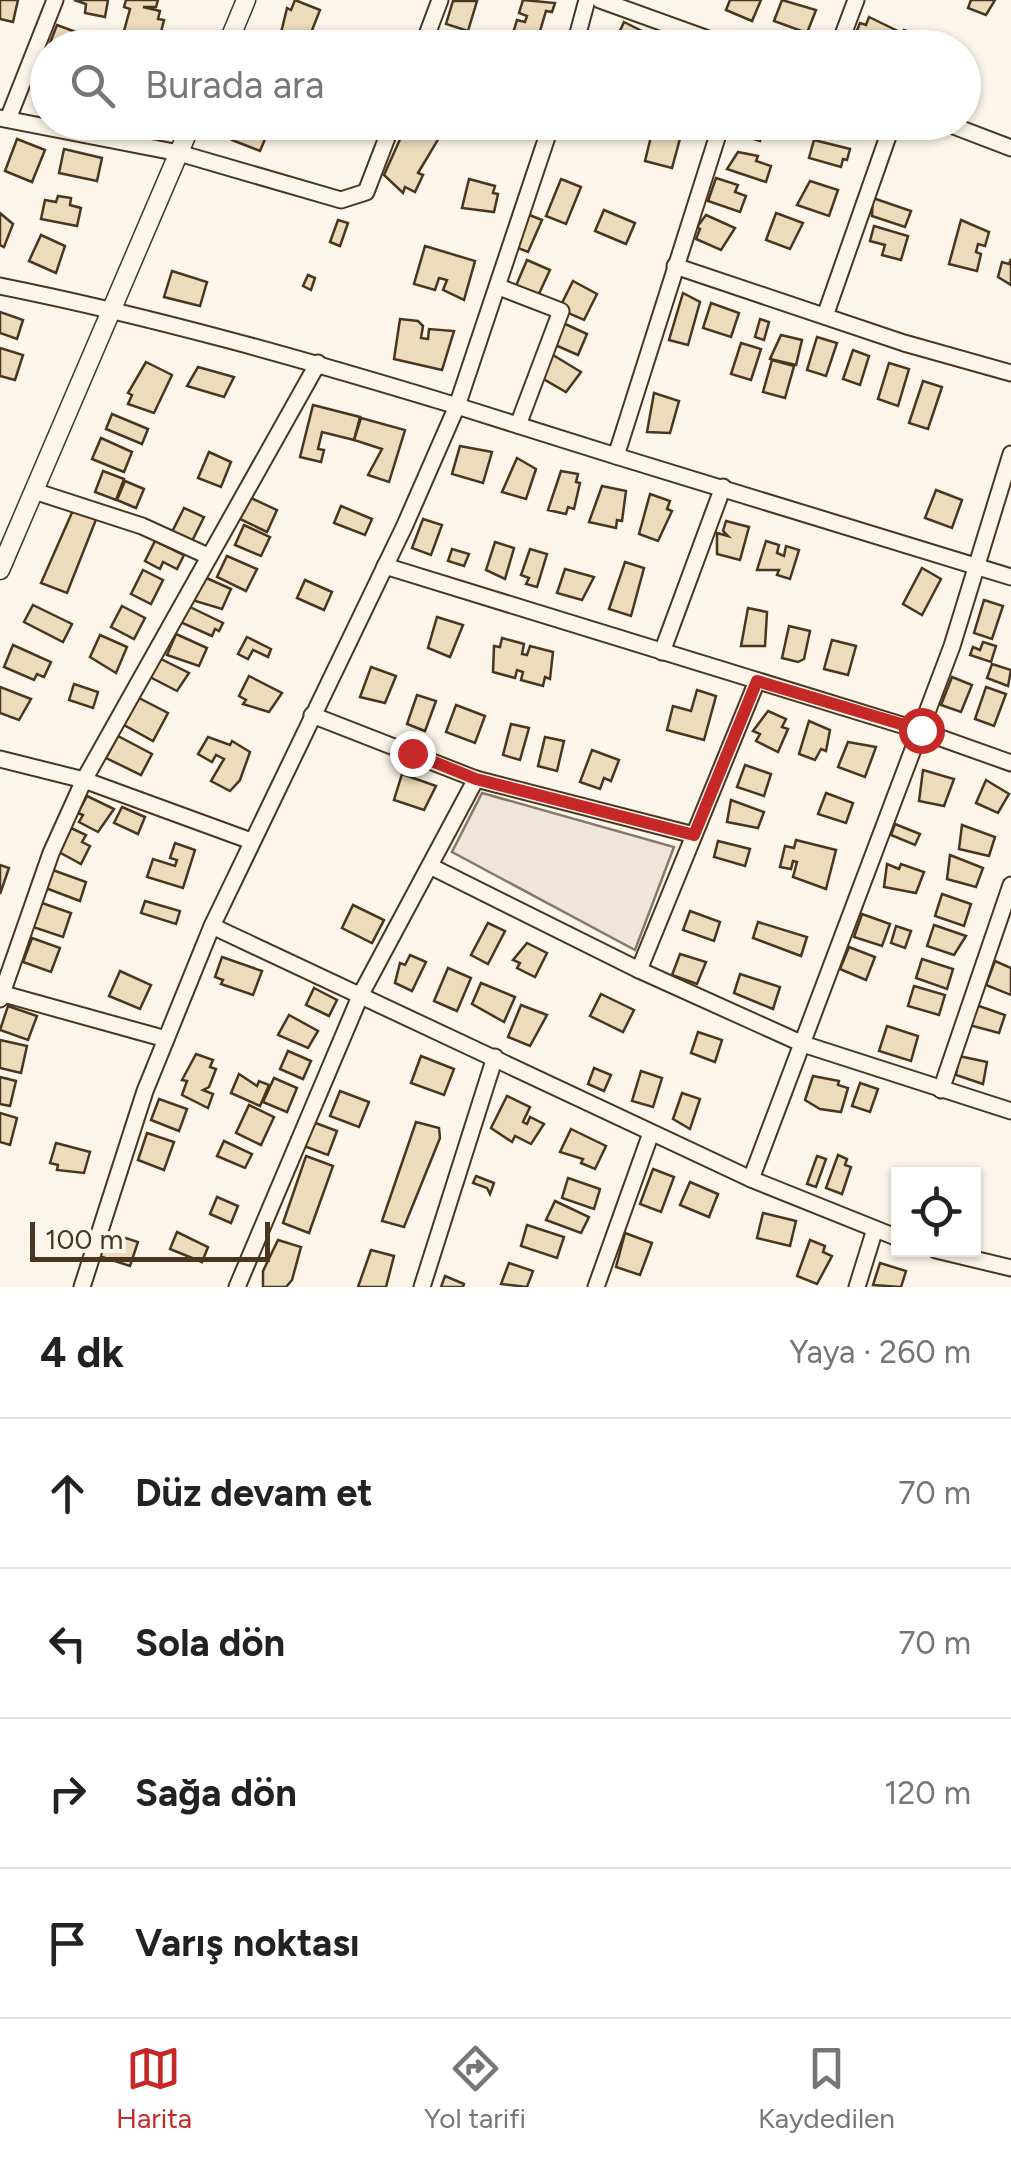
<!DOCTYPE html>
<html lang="tr">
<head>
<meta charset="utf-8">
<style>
	body { margin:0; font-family:Figtree,sans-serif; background:#f6f6f6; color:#222 }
	.controls { position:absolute; right:30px; bottom:30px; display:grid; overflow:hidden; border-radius:0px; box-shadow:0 2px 8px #0004 }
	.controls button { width:90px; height:90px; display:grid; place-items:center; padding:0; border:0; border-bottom:2px solid #e0e0e0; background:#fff; color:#222; font:50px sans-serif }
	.scale { position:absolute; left:30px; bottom:25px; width:240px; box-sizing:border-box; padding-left:10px; border:5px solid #4a3520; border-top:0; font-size:28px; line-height:35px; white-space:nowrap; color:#4a3520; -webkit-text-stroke:8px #fbf6e9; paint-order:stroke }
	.stop { position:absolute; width:30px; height:30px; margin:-22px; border:8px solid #c62828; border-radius:50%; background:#fff }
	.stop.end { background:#c62828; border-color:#fff; box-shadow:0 2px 10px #0008 }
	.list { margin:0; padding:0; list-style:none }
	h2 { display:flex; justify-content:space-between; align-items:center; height:130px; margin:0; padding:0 40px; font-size:42px }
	h2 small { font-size:32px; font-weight:400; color:#767676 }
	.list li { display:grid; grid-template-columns:65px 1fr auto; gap:30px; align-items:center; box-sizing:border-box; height:150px; padding:0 40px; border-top:2px solid #e0e0e0 }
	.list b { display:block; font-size:38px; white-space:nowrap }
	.list em { font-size:32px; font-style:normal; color:#767676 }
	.icon { flex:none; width:55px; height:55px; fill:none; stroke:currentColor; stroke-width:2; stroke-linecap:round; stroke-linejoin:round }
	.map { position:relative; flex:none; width:1011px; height:1287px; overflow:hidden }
	.search { position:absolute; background:#fff; box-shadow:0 2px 8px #0004; left:30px; right:30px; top:30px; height:110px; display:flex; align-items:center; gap:25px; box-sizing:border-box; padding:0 35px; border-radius:55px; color:#767676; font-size:38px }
	.sheet { height:730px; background:#fff }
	nav { display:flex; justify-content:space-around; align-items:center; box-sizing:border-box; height:140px; border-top:2px solid #e0e0e0; background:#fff; font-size:28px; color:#767676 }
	nav a { display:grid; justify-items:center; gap:5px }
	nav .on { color:#c62828 }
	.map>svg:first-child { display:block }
	.green { fill:#ede6d9; stroke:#887966; stroke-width:2.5 }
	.building { fill:#ecdcbc; stroke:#4a3520; stroke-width:2.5 }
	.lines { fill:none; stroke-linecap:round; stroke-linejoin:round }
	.minor-casing { stroke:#4a3520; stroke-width:19 }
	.tertiary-casing { stroke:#4a3520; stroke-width:21 }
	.minor { stroke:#fbf6e9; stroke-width:15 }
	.tertiary { stroke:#fbf6e9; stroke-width:18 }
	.route { stroke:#c62828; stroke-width:12 }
</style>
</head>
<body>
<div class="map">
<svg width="1011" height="1287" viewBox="0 0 1011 1287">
	<rect width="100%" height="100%" fill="#fbf6e9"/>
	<!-- green -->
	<polygon class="green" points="482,793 674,847 635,950 452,852"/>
	<!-- building -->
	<g class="building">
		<polygon points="0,0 18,0 13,22 0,19"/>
		<polygon points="74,0 108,0 105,17 85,13 86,4"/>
		<polygon points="126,0 158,0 156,7 143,7 160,11 158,19 164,20 159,40 124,31 130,9 124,7"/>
		<polygon points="295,0 320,10 305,48 280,37 287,8 291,10"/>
		<polygon points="523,0 555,3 552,12 546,11 538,38 543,40 541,48 511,40 517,20 525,22 527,16 519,13"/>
		<polygon points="730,0 761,0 752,21 726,10"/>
		<polygon points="782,0 816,10 807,33 774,21"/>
		<polygon points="971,0 995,0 986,15 968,8"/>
		<polygon points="453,1 477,1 468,31 446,24"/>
		<polygon points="869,17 902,33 904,30 918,35 915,43 920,48 883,43 882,48 858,48 860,43 853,40 860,23 866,25"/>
		<polygon points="624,22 648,34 642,48 612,48"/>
		<polygon points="57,25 92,38 88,48 48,48"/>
		<polygon points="42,69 48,70 48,100 35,97"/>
		<polygon points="240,122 271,125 260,151 232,140"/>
		<polygon points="567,122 597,122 595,130"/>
		<polygon points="737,122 766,122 760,141 733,133"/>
		<polygon points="825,122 858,122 854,134"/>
		<polygon points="418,124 439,138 418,173 423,175 415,192 405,187 403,193 384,175 406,126 416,130"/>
		<polygon points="654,124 681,135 672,168 645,161"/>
		<polygon points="17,139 45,150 32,182 5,171"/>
		<polygon points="814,140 850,149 847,160 843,159 841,167 809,158"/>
		<polygon points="64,149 102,158 97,181 59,173"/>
		<polygon points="738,152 758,156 756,161 771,166 766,182 727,169"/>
		<polygon points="716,178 738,185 735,192 746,196 740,212 708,201"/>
		<polygon points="469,179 495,186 493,193 498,194 494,212 462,208"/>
		<polygon points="561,179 581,187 566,224 546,216"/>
		<polygon points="810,181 838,190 829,216 797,205"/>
		<polygon points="58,196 71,198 70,205 81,208 77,226 41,219 45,200 56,202"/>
		<polygon points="873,198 911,211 905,227 872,216"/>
		<polygon points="604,210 635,223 626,244 595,231"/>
		<polygon points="0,213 13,224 4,247 0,245"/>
		<polygon points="776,213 803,223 790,249 766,240"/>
		<polygon points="527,214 542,220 528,252 513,246"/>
		<polygon points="706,215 735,228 721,250 696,239 700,229 697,227"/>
		<polygon points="338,220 348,223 340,246 330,242"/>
		<polygon points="961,220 989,232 985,246 978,244 976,252 981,254 977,271 949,264"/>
		<polygon points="874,226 908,236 901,260 882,255 885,245 870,241"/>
		<polygon points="41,235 65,246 56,273 29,261"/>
		<polygon points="425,246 475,261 464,300 443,290 447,280 439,278 435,290 414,284"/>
		<polygon points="1011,259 1011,285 998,277 1002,262 1009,264"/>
		<polygon points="527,260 550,270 537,298 515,288"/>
		<polygon points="172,271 207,282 200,306 164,297"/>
		<polygon points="308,275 315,278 311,290 303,286"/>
		<polygon points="573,281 597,294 584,320 559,309"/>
		<polygon points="683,293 700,302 688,345 669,340"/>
		<polygon points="711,303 739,313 731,337 703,328"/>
		<polygon points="0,312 23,320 17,339 0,333"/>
		<polygon points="400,319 418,321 423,326 421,338 428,339 429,329 454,331 442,370 394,359"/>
		<polygon points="760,319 769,322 764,340 755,337"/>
		<polygon points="563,323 587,334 578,355 553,344"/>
		<polygon points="781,335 802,340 796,365 770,359"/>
		<polygon points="817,337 837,343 826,376 807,370"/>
		<polygon points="741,343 761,349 751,380 731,374"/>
		<polygon points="0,348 23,355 15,380 0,376"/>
		<polygon points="853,350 869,356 860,385 843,379"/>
		<polygon points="553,355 581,372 566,392 540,377"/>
		<polygon points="772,360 794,366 785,398 763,392"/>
		<polygon points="146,362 172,375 154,413 128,404 132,395 128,393"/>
		<polygon points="889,363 909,369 898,406 878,399"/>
		<polygon points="198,367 234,377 224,397 187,386"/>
		<polygon points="923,381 942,387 928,429 909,423"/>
		<polygon points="654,393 679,401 670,433 647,432"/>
		<polygon points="313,405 360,417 354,440 322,432 318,449 324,450 321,462 300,457"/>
		<polygon points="112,414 148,429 142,444 106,429"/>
		<polygon points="361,418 405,430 389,482 368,475 382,449 354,440"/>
		<polygon points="101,438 132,452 124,472 92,459"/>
		<polygon points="460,446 492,452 483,483 452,474"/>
		<polygon points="209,452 231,462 221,487 198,478"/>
		<polygon points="517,458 536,469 526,499 502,492"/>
		<polygon points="103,471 124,479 116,500 95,492"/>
		<polygon points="561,471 578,474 576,482 580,483 574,509 568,507 566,514 548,510"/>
		<polygon points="125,481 144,489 136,508 117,500"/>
		<polygon points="602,486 626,491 622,521 617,520 616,528 589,522"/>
		<polygon points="936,490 962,500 952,528 925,518"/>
		<polygon points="650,494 670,501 667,509 672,511 658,541 639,534"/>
		<polygon points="251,498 277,510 267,532 240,519"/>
		<polygon points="341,506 372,519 365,535 334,523"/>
		<polygon points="74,508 97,517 67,593 41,583"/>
		<polygon points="184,508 204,517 192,541 172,532"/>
		<polygon points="423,519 442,525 431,555 412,548"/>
		<polygon points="726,521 749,527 740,560 717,554 717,533 728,536 723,531"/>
		<polygon points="244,525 270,537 261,556 235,545"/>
		<polygon points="155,541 184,555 177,569 163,562 160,569 145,561"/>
		<polygon points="766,541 779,545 777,553 784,556 786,546 799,550 790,579 777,575 779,570 757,570"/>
		<polygon points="495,542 514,548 505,579 486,570"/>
		<polygon points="452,549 469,554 464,566 448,561"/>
		<polygon points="530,549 547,554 537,587 526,584 529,578 521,575"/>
		<polygon points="227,556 257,569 246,591 217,577"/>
		<polygon points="625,562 644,568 631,616 609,609"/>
		<polygon points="922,568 941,579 922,615 903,604"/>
		<polygon points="565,569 594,577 582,600 557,593"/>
		<polygon points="143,570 163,580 151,604 131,594"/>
		<polygon points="202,576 231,589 222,609 192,600"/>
		<polygon points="305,580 332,592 324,610 297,598"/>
		<polygon points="984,600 1003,606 992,639 974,633"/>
		<polygon points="33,605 72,624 63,642 24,622"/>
		<polygon points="122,606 145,618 134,639 111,627"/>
		<polygon points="188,606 223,623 219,631 215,629 212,636 180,622"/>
		<polygon points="748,608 767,612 765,646 741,646"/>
		<polygon points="437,617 463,625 450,657 428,648"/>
		<polygon points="789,626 810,631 804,659 798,662 782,658"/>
		<polygon points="176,634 207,648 199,666 167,655"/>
		<polygon points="100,635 127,647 116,673 90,657"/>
		<polygon points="247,637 271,649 268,657 253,650 248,659 238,654"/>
		<polygon points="502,638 524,644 522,654 527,655 530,646 553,652 550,679 545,677 543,686 521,680 523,672 517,670 515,678 493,672 494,646 500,647"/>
		<polygon points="832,640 856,646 848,675 824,669"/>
		<polygon points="983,642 996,646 991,662 970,655 973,647 980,650"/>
		<polygon points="13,645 51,662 44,677 37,674 34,680 4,667"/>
		<polygon points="157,657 189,673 177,691 148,676"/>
		<polygon points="992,664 1011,670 1008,686 987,678"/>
		<polygon points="371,667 396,676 385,703 360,697"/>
		<polygon points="249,676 282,693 269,712 243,704 246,700 239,696"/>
		<polygon points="952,677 972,685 961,712 941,705"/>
		<polygon points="74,684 98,692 93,708 69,700"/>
		<polygon points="0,687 31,699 19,720 0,713"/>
		<polygon points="986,687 1006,694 994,726 975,719"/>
		<polygon points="697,690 716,696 704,740 667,730 673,706 691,711"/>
		<polygon points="417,695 436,701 425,731 407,724"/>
		<polygon points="139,698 168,713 153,741 124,725"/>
		<polygon points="456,705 485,716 475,743 446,732"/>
		<polygon points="768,711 786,719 782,727 788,729 778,752 756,741 760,734 753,731"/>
		<polygon points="809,721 830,730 826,751 821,749 815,760 799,754"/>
		<polygon points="511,724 529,728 520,760 503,755"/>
		<polygon points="118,736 152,754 141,775 106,758"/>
		<polygon points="208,737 230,745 232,741 250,752 240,780 230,791 211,781 224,759 216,755 212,762 198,754"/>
		<polygon points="545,737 564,741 557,771 538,766"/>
		<polygon points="848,742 876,747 865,777 838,767"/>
		<polygon points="592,750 619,760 611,781 604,778 600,789 580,782"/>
		<polygon points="745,765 771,774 764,796 737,787"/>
		<polygon points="923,770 954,779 944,806 919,801"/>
		<polygon points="402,774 436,786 424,810 394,800"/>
		<polygon points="986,780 1009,794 998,813 976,803"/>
		<polygon points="826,793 853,803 846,823 818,814"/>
		<polygon points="87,796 114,809 98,832 79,822 83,815 78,813"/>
		<polygon points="731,800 764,812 758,828 727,822"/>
		<polygon points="122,807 145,817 138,834 114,823"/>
		<polygon points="895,824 920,834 915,845 891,835"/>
		<polygon points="962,825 995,837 989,856 959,849"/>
		<polygon points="69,827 86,835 82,842 90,846 81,864 57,851"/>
		<polygon points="796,840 836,850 826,889 793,877 797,862 793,861 791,869 780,867 785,846 794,848"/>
		<polygon points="718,841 750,849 745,866 714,857"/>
		<polygon points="175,843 195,850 183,888 147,877 153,859 175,866 177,860 170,858"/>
		<polygon points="950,855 983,868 976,887 947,879"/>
		<polygon points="887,864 899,869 901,864 924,872 916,893 884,887"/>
		<polygon points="0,865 9,868 0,894"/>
		<polygon points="50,869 86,882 80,901 43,887"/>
		<polygon points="942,894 971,904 964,926 935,916"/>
		<polygon points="145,901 180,911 176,924 141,913"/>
		<polygon points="42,903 71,913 63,937 33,927"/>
		<polygon points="353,905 384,920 372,943 342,928"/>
		<polygon points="690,911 720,922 714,941 683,930"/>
		<polygon points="862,914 890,924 882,946 854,937"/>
		<polygon points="758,922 807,937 801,956 753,938"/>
		<polygon points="488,923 505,931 488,964 471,955"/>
		<polygon points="934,925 966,936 954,955 927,946"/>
		<polygon points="896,926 911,931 905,948 891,943"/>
		<polygon points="32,938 60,948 51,972 23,962"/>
		<polygon points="527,943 547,953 535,977 517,968 520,963 513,960"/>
		<polygon points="849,947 875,957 866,980 840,969"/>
		<polygon points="680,954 706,962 697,984 672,975"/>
		<polygon points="410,955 426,962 412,991 395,983 400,963 405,965"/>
		<polygon points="222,957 262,971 253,995 221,984 223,980 215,977"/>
		<polygon points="922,959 953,969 947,989 916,978"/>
		<polygon points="995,961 1011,968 1011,995 986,985"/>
		<polygon points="448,968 471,978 457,1011 434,1001"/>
		<polygon points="120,971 151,985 140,1009 109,996"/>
		<polygon points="740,974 780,987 773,1009 734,993"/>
		<polygon points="481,983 515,997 504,1022 472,1004"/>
		<polygon points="914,986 945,995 939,1015 908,1006"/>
		<polygon points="314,988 337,1000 329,1016 306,1005"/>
		<polygon points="601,994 634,1010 623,1032 590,1016"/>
		<polygon points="521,1005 547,1015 530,1046 508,1037"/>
		<polygon points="976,1005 1005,1015 999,1033 969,1025"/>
		<polygon points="8,1006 37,1016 28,1040 0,1030"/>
		<polygon points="289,1015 318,1031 308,1048 278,1035"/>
		<polygon points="887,1026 918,1036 911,1061 879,1051"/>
		<polygon points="698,1032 722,1040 715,1062 691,1053"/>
		<polygon points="0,1040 27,1046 21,1073 0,1068"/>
		<polygon points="288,1051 311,1061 303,1079 280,1069"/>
		<polygon points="196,1054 213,1060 210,1067 216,1069 209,1087 203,1090 213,1094 208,1108 182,1095 187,1081 182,1080"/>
		<polygon points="421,1056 454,1069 444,1095 411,1083"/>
		<polygon points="959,1056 987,1062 983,1084 956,1075"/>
		<polygon points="594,1068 611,1075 604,1091 588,1084"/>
		<polygon points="641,1071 662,1078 653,1107 632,1101"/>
		<polygon points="239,1074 257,1086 259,1081 269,1085 260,1106 231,1093"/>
		<polygon points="813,1076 839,1081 838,1085 848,1088 841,1112 820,1109 805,1100"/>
		<polygon points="0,1077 16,1081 10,1106 0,1104"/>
		<polygon points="274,1078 297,1088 287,1112 263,1102"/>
		<polygon points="860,1083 878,1089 870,1112 852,1106"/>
		<polygon points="340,1091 369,1102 359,1127 330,1116"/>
		<polygon points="682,1093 700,1099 690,1129 673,1119"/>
		<polygon points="507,1096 530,1107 523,1122 527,1124 530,1117 544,1124 531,1144 515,1136 512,1142 491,1128"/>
		<polygon points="159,1099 187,1109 179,1131 151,1120"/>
		<polygon points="249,1105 274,1117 261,1145 236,1133"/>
		<polygon points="0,1113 17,1118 10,1145 0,1142"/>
		<polygon points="313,1122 337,1131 328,1155 304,1146"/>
		<polygon points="416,1122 439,1128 440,1138 404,1227 382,1221"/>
		<polygon points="571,1129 606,1146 595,1169 581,1163 583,1159 560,1152"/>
		<polygon points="147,1133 174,1142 164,1170 138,1160"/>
		<polygon points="224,1141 252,1154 245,1168 217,1156"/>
		<polygon points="56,1143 90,1152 84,1173 57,1170 58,1165 50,1163"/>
		<polygon points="838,1155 847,1159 845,1165 851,1167 842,1194 826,1188"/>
		<polygon points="306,1156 333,1166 309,1233 283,1223"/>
		<polygon points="817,1156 826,1159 816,1187 807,1184"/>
		<polygon points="653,1169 674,1177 661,1212 640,1204"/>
		<polygon points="476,1176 494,1183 490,1194 487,1188 473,1183"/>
		<polygon points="568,1178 600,1189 594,1209 562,1198"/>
		<polygon points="690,1182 718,1194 709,1217 680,1205"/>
		<polygon points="217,1197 238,1206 231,1223 210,1214"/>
		<polygon points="555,1201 589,1217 581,1233 546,1220"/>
		<polygon points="763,1213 796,1221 790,1246 757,1238"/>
		<polygon points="527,1225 564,1237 557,1258 521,1246"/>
		<polygon points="107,1232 138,1242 130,1266 99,1256"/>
		<polygon points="177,1232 208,1247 202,1262 170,1249"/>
		<polygon points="625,1233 652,1243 640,1275 616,1267"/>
		<polygon points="278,1240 301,1247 292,1280 286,1287 263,1287 263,1271"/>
		<polygon points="810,1240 825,1246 823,1252 832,1256 817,1284 797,1276"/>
		<polygon points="371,1250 394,1256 386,1287 358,1287"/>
		<polygon points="509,1263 533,1271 527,1287 501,1284"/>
		<polygon points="880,1263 906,1271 901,1287 873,1285"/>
		<polygon points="445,1276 464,1284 463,1287 441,1287"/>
	</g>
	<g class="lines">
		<!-- minor casing -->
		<g class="minor-casing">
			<g id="minor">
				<polyline points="600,0 733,48"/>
				<polyline points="422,48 440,0"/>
				<polyline points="574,48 587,0"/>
				<polyline points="838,48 856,0"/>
				<polyline points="0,118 179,153 341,200 366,192 393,122"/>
				<polyline points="8,119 55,0"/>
				<polyline points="722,122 616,456 1011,577"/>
				<polyline points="943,122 1011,148"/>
				<polyline points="675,266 904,343 1011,373"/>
				<path d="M0 286C155 317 306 360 457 406L552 122"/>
				<polyline points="499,287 561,311 518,425"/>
				<polyline points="825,316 893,122"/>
				<polyline points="616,456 457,406 405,525 212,926 751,1179"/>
				<polyline points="34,491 142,526 208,556"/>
				<polyline points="385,566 921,731 1011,763"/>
				<polyline points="662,652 723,487"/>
				<polyline points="312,715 476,779 694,835"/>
				<polyline points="0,759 84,780 318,363"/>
				<polyline points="430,866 639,970 803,1044 1011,1111"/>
				<polyline points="639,970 757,681"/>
				<polyline points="0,993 166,1039"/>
				<polyline points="0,999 51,853 84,780 251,841"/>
				<polyline points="941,1090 1011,885"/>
				<polyline points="898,1238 751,1179 952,646 1011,454"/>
				<polyline points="936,1250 1011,1268"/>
				<polyline points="82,1287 145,1091 212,926"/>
				<polyline points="237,1287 361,994 476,779"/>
				<polyline points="422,1287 495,1057"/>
				<polyline points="596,1287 651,1133"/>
				<polyline points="857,1287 875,1229"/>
			</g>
		</g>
		<!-- tertiary casing -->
		<g class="tertiary-casing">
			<g id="tertiary">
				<polyline points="226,48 246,0"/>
				<polyline points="0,570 192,122"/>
			</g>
		</g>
		<!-- minor -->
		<use href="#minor" class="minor"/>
		<!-- tertiary -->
		<use href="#tertiary" class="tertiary"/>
	</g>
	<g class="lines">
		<!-- route -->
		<polyline class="route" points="412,753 476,779 694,835 757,681 921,730"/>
	</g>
</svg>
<div class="controls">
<button><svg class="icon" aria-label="locate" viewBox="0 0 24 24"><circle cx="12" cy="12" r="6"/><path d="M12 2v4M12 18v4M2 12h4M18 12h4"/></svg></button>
</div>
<div class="scale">100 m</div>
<div class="stop" style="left:921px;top:730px"></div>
<div class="stop end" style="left:412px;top:753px"></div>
<div class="search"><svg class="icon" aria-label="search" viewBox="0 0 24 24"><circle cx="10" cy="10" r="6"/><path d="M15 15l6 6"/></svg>Burada ara</div>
</div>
<section class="sheet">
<h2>4 dk<small>Yaya · 260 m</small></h2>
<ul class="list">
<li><svg class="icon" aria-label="ahead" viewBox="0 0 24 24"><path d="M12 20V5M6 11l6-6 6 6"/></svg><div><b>Düz devam et</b></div><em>70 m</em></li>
<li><svg class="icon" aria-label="left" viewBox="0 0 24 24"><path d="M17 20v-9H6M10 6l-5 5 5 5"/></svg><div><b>Sola dön</b></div><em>70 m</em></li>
<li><svg class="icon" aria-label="right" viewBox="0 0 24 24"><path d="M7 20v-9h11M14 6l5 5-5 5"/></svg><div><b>Sağa dön</b></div><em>120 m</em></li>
<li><svg class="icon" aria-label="arrive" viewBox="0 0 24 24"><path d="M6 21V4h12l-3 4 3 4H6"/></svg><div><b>Varış noktası</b></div></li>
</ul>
</section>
<nav>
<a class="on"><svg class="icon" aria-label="map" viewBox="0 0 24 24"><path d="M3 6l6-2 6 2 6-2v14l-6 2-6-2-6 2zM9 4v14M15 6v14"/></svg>Harita</a>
<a><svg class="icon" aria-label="directions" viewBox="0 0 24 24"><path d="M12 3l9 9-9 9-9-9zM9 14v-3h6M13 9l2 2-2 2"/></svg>Yol tarifi</a>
<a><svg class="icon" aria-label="saved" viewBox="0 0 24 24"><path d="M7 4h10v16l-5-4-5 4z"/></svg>Kaydedilen</a>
</nav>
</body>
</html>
